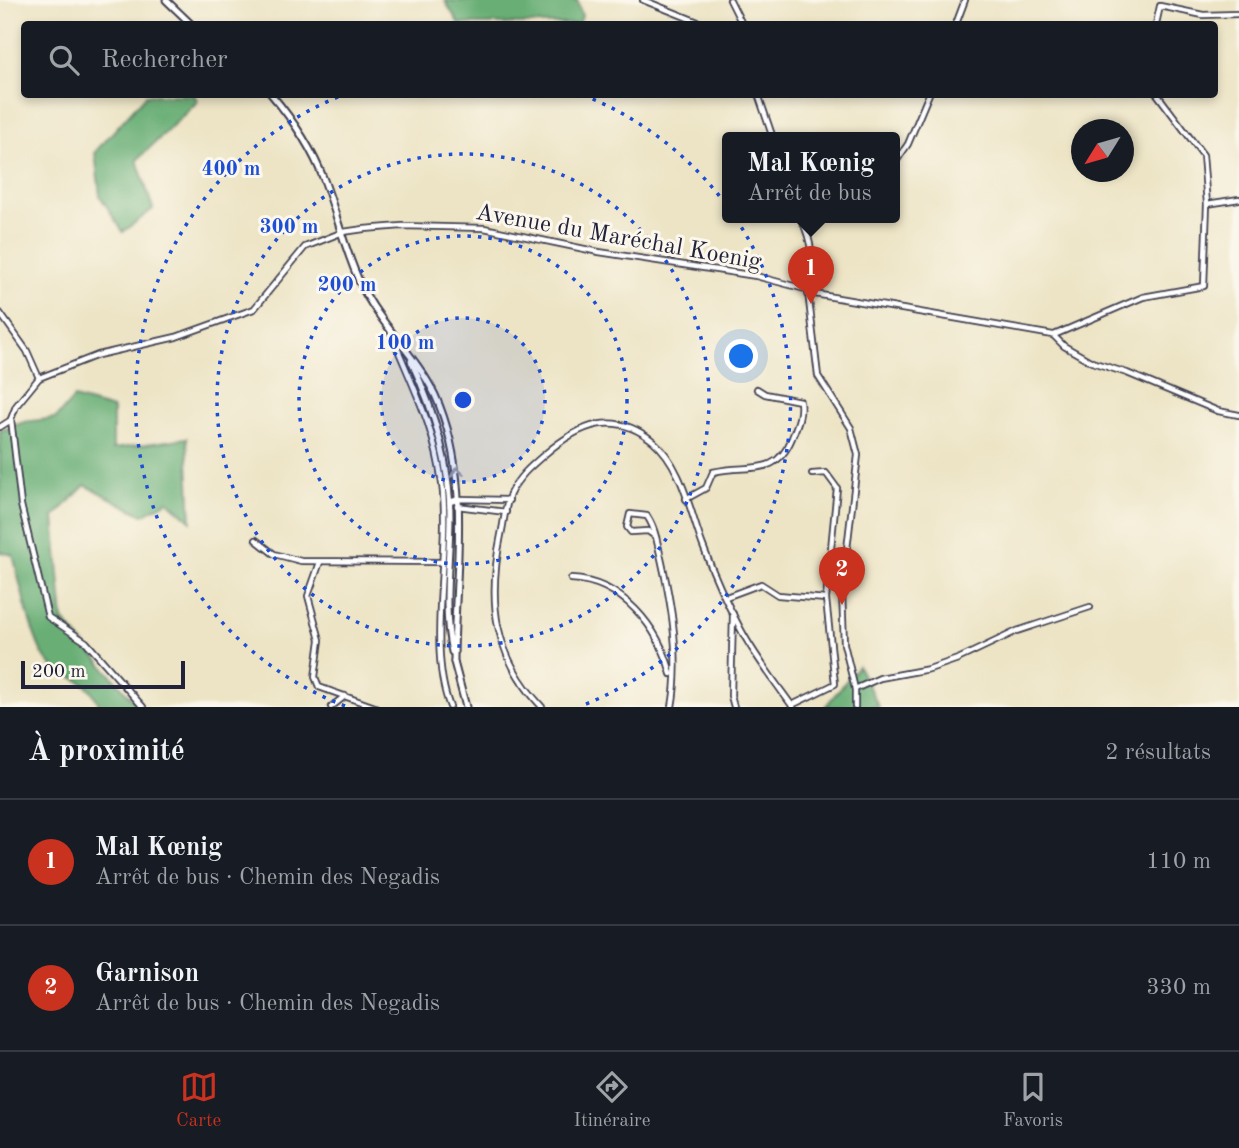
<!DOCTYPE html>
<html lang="fr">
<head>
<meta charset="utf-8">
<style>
	body { margin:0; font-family:"Old Standard TT",serif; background:#20242c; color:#f1f3f6 }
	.compass { position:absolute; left:1071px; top:119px; width:63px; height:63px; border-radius:50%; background:#171b24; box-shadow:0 4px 10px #0003; rotate:233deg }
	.scale { position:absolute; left:21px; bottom:18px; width:164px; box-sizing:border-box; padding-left:7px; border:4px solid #22223b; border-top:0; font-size:19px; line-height:24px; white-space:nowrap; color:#22223b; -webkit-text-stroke:5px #fbf7ec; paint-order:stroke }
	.you { position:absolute; left:742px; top:357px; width:24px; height:24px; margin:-18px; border:5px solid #fff; border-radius:50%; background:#1a73e8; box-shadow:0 0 0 10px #1a73e833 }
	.badge { display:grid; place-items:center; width:46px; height:46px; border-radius:50%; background:#c8321e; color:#fff; font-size:23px; font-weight:700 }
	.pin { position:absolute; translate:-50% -58px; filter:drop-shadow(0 2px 4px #0008) }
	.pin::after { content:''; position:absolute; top:37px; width:24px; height:21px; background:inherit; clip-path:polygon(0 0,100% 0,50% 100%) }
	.popup { position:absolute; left:722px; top:132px; width:178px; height:91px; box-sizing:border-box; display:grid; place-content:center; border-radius:7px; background:#171b24; filter:drop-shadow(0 2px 5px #0005); font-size:23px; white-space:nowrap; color:#9ea1a6 }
	.popup b { font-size:26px; color:#f1f3f6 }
	.popup::after { content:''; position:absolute; left:50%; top:100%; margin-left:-14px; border:14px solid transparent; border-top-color:#171b24 }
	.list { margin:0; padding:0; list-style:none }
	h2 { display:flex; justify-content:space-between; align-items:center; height:91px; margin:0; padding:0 28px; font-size:30px }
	h2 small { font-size:23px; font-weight:400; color:#9ea1a6 }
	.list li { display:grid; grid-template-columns:46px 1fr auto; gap:21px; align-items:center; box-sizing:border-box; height:126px; padding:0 28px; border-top:2px solid #363941 }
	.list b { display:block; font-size:26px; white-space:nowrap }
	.list p { margin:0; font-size:23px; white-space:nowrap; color:#9ea1a6 }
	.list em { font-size:23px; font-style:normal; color:#9ea1a6 }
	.icon { flex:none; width:38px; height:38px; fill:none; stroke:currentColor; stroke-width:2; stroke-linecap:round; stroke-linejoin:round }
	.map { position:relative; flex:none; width:1239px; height:707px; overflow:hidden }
	.search { position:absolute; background:#171b24; box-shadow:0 4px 10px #0003; left:21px; right:21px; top:21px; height:77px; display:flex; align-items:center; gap:18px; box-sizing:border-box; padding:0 24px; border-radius:7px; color:#9ea1a6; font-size:26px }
	.sheet { height:343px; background:#171b24 }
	nav { display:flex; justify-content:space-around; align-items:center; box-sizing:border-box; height:98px; border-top:2px solid #363941; background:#171b24; font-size:19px; color:#9ea1a6 }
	nav a { display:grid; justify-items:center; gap:4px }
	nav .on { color:#c8321e }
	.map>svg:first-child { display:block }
	.forest { fill:#67ae74; stroke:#446858; stroke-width:2 }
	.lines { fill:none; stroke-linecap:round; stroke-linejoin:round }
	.minor-casing { stroke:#403f50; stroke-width:8 }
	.tertiary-casing { stroke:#403f50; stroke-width:9 }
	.minor { stroke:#fff; stroke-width:4.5 }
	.tertiary { stroke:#fff; stroke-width:5 }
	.oneway { stroke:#9c9ca7 }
	.ring { fill:none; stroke:#1d4ed8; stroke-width:3.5; stroke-dasharray:3.5 7 }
	.labels { text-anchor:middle; stroke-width:6; stroke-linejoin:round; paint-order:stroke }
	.street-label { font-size:24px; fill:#22223b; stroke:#fbf7ec }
	.centre { fill:#1d4ed8; stroke:#fbf7ec; stroke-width:3.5 }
	.ring-label { font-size:21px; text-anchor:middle; font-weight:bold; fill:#1d4ed8; stroke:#fbf7ec; stroke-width:6; stroke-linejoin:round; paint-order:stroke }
</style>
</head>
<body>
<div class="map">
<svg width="1239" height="707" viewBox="0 0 1239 707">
	<rect width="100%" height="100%" fill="#fbf7ec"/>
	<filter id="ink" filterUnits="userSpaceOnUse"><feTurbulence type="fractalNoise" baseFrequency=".0143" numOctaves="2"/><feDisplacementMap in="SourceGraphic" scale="14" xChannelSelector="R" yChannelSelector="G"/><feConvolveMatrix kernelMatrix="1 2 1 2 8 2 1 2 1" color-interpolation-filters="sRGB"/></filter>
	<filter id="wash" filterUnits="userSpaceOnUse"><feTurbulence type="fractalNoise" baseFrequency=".00686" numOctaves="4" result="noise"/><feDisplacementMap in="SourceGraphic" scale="28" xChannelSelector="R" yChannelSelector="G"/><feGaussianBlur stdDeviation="1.57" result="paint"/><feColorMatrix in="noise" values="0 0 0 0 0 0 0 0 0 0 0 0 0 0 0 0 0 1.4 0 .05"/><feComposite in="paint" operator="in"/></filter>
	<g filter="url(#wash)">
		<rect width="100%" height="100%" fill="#ede4c5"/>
		<!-- forest -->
		<g class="forest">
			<polygon points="577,0 582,16 579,24 459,24 445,1"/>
			<polygon points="146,95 194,95 198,101 137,160 153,209 123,232 100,196 95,152"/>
			<path d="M74 398 113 409V449L187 438 191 521 168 501 143 515 85 485 54 517 63 620 139 707H100C87 673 69 683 49 663 33 647 19 578 13 555L0 552V431L24 422 56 418Z"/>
			<polygon points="858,666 879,707 825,707"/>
		</g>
	</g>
	<g filter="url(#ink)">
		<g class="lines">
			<!-- minor casing -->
			<g class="minor-casing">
				<g id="minor">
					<polyline points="643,0 703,24"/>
					<polyline points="730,0 742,24"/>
					<polyline points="956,24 965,0"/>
					<polyline points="1156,24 1160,6 1203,15 1239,14"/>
					<polyline points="758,94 773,138"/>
					<polyline points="1157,94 1203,155 1207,204 1239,199"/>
					<polyline points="895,163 908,144 929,94"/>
					<path d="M801 218C812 242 816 263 805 289"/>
					<polyline points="803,223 808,218"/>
					<polyline points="808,292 818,376 851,428 858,455 842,592 844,644 855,689 855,707"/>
					<polyline points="809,293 1053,335 1064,346 1092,362 1127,373 1218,411 1239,415"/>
					<polyline points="0,313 27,351 39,378 16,406 11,419 21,505 48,617 86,642 143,707"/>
					<path d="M391 333C412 385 435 427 442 484 451 549 426 646 450 707"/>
					<polyline points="1054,335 1143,297 1204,286 1207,204"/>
					<polyline points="39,378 98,355 176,337 254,309 305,247 343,232 364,229 402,226 484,228 599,252 756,276 805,289"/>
					<polyline points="0,427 11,420"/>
					<path d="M686 499 706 488 713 472C750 463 775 479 792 438 797 425 802 415 800 401L765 394 757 389"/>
					<polyline points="450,502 459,499 509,500"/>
					<polyline points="457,506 506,512"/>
					<path d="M656 537 648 531 631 532 627 527 630 514 647 516C651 522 654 529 656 537 669 590 682 652 672 707"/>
					<polyline points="256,540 274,554 301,561 442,562"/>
					<polyline points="320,562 308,596 320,640 315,677 319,687 375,707"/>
					<path d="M571 579C622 581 659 627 671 674"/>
					<polyline points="726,597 761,584 778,595 826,599 837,488 826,473 812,474"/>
					<polyline points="733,614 731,696 734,707"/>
					<polyline points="855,689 880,678 929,669 958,659 1017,631 1090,607"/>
					<polyline points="792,705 835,684 826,599"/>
					<polyline points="331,707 345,696"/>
					<path d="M542 707C494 656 487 602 501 535 504 522 505 506 510 494 518 477 531 466 545 454 579 425 614 409 653 441 682 465 690 512 703 546 713 573 726 602 740 628 754 655 775 682 793 707"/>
				</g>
			</g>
			<!-- tertiary casing -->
			<g class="tertiary-casing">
				<g id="tertiary">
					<polyline points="166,0 191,24"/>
					<path d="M271 94C293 120 312 148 324 180 337 214 345 252 361 285 380 325 416 355 435 395 473 479 454 573 454 662"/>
					<path d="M411 361C434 410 450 462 450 517 450 561 442 608 452 652"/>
					<polyline points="454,662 466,707"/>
				</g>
			</g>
			<!-- minor -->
			<use href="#minor" class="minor"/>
			<!-- tertiary -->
			<use href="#tertiary" class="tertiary"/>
		</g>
		<!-- one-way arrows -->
		<defs><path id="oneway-chevron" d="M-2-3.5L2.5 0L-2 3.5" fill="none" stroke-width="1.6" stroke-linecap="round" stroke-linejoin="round" transform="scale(1.75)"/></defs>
		<use class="oneway" href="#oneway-chevron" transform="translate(457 472) rotate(-98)"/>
	</g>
	<!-- distance rings -->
	<circle cx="463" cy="400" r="82" fill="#1d4ed8" fill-opacity=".12"/>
	<g class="ring">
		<circle cx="463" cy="400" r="82"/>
		<circle cx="463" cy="400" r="164"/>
		<circle cx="463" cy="400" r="246"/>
		<path d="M345 706A328 328 0 0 1 343 95M583 95A328 328 0 0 1 581 706"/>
	</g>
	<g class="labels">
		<!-- street labels -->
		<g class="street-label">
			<text transform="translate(619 236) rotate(10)" y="8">Avenue du Maréchal Koenig</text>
		</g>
	</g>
	<circle cx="463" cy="400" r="10" class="centre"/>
	<g class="ring-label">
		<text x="231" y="175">400 m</text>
		<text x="289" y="233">300 m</text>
		<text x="347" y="291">200 m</text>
		<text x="405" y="349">100 m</text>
	</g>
</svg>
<svg class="compass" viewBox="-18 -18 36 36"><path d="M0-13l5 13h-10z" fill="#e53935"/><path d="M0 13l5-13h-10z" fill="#9ea1a6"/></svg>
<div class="scale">200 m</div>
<div class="you"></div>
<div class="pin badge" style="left:811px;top:304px">1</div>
<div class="popup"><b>Mal Kœnig</b>Arrêt de bus</div>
<div class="pin badge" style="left:842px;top:605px">2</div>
<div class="search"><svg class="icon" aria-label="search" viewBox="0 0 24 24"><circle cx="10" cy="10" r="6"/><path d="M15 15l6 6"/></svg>Rechercher</div>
</div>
<section class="sheet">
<h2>À proximité<small>2 résultats</small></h2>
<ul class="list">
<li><span class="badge">1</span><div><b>Mal Kœnig</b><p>Arrêt de bus · Chemin des Negadis</p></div><em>110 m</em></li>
<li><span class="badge">2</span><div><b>Garnison</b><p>Arrêt de bus · Chemin des Negadis</p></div><em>330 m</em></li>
</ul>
</section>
<nav>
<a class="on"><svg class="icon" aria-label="map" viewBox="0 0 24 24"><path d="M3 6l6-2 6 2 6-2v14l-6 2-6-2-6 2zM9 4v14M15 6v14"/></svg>Carte</a>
<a><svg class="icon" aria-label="directions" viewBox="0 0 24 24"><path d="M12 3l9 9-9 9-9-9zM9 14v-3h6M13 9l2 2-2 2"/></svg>Itinéraire</a>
<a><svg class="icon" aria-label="saved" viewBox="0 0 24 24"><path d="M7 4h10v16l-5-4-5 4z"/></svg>Favoris</a>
</nav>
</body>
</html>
